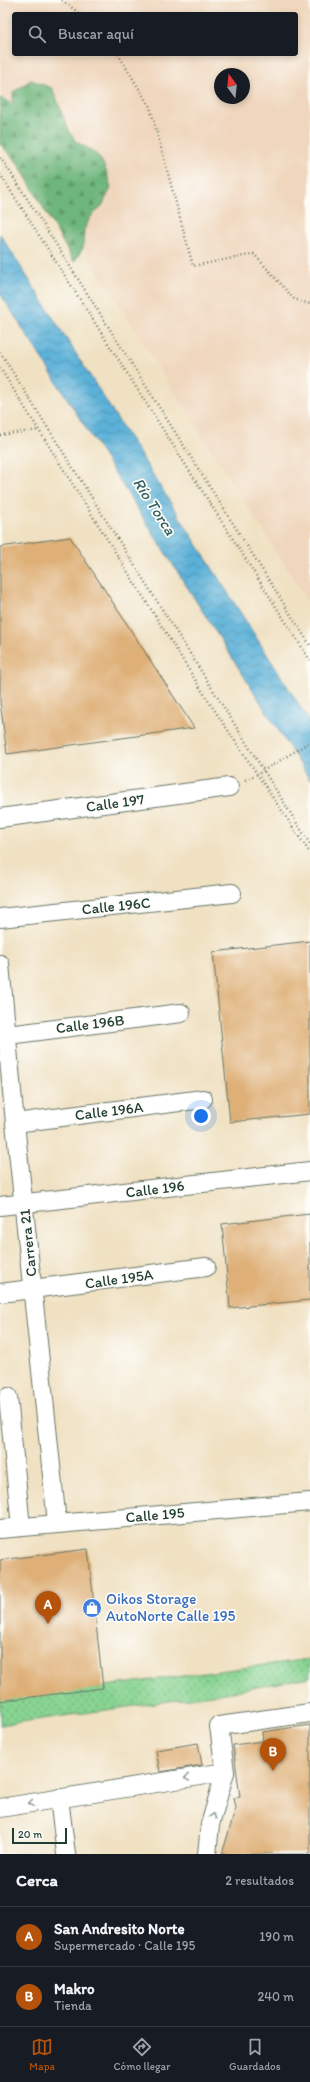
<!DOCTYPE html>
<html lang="es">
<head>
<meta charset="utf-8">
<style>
	body { margin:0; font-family:Itim,sans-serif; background:#20242c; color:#f1f3f6 }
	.compass { position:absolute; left:214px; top:68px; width:36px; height:36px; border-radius:50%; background:#171b24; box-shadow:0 2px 6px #0003; rotate:345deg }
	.scale { position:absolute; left:12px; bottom:10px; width:55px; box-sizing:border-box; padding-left:4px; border:2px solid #1f3d34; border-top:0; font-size:11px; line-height:14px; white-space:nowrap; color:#1f3d34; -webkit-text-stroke:3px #fdfcf7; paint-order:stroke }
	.you { position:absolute; left:201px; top:1116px; width:14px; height:14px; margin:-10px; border:3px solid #fff; border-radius:50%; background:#1a73e8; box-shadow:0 0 0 6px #1a73e833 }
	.badge { display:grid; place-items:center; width:26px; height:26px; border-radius:50%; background:#b45309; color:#fff; font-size:13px; font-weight:700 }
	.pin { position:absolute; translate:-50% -33px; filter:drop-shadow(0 1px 2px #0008) }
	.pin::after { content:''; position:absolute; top:21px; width:14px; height:12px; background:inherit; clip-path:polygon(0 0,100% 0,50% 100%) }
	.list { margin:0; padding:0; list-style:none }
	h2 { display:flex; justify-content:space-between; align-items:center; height:52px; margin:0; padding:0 16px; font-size:17px }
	h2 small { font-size:13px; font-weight:400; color:#9ea1a6 }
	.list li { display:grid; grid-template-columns:26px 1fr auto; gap:12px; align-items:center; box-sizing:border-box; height:60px; padding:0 16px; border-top:1px solid #363941 }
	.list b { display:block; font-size:15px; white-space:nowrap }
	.list p { margin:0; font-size:13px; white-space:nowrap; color:#9ea1a6 }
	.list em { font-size:13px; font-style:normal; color:#9ea1a6 }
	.icon { flex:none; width:22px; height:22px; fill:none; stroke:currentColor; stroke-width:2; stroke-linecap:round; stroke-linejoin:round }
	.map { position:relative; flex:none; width:310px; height:1854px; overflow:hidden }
	.search { position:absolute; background:#171b24; box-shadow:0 2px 6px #0003; left:12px; right:12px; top:12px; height:44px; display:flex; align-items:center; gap:10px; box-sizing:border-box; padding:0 14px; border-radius:4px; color:#9ea1a6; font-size:15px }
	.sheet { height:172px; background:#171b24 }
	nav { display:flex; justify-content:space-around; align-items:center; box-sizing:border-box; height:56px; border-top:1px solid #363941; background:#171b24; font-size:11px; color:#9ea1a6 }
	nav a { display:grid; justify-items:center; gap:2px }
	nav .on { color:#b45309 }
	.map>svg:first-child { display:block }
	.built { fill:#efd6bc; fill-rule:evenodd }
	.grass { fill:url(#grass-dots); stroke:#548863 }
	.forest { fill:url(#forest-firs); stroke:#467a58 }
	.water { fill:url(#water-waves); stroke:#3e7786 }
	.building { fill:#deaf76 }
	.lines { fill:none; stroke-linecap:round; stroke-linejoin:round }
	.minor-casing { stroke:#687666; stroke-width:20 }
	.path { stroke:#687666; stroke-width:2.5; stroke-dasharray:1 3; stroke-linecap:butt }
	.minor { stroke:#fff; stroke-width:18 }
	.oneway { stroke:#8f9e9a }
	.labels { text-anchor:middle; stroke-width:3.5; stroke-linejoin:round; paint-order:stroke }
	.street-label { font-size:15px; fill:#1f3d34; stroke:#fdfcf7 }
	.shop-label { font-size:15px; fill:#366cbe; stroke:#fdfcf7; text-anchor:start }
	.water-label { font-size:16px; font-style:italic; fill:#316065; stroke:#fdfcf7 }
</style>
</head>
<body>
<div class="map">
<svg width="310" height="1854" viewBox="0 0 310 1854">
	<defs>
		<pattern id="grass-dots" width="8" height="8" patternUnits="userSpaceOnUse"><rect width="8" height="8" fill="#88d492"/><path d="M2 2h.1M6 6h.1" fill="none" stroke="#6fad78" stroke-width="1.8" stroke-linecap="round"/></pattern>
		<pattern id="forest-firs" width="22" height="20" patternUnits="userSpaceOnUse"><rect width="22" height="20" fill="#6eb67c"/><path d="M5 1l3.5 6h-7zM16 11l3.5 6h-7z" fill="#5a9566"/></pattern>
		<pattern id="water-waves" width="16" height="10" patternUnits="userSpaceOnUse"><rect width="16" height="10" fill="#5cb1d8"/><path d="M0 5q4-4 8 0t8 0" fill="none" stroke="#4b91b0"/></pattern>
	</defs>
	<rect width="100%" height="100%" fill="#fdfcf7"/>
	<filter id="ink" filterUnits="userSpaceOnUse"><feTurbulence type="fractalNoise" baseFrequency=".025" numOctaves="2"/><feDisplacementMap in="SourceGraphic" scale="8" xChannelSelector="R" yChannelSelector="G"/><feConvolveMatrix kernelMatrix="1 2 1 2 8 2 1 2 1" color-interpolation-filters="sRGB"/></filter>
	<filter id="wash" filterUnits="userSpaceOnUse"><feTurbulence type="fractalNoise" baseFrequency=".012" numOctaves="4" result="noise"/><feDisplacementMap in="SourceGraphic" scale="16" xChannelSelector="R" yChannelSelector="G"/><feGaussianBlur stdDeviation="0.9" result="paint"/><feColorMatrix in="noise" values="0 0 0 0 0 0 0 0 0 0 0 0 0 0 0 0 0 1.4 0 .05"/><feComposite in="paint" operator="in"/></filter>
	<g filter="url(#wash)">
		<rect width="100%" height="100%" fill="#f0e1c3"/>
		<!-- built -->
		<path class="built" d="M0 0H310V605L24 155 0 130ZM14 14H296V54H14ZM220 74H244V98H220Z"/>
		<!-- grass -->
		<polygon class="grass" points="310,1659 310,1677 226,1693 0,1725 0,1700"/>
		<!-- forest -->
		<path class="forest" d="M31 80 52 88C60 105 64 123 74 139 78 145 87 146 92 151 105 160 107 174 111 188L102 206 90 218 84 230 83 248 74 262 18 163 0 144V98L13 104V92Z"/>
		<!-- water -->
		<polygon class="water" points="0,234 310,722 310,780 0,293"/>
		<g id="blocks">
			<!-- building -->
			<g class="building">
				<polygon points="70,537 110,598 194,728 7,754 0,702 0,547"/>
				<polygon points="310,941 310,1114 230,1122 213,952"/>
				<polygon points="310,1214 310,1300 230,1308 222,1224"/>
				<polygon points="88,1549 103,1688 0,1701 0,1560"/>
				<polygon points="310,1725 310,1854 222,1854 236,1808 234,1798 240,1797 233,1745 263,1741 262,1732"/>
				<polygon points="198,1743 202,1765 160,1772 156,1750"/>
			</g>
		</g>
	</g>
	<g filter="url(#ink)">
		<use href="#blocks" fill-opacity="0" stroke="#687666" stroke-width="1"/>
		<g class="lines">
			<!-- minor casing -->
			<g class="minor-casing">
				<g id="minor">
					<polyline points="0,818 229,787"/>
					<polyline points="0,918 232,893"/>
					<polyline points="0,964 15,1123 57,1523"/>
					<polyline points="0,1036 181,1013"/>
					<polyline points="15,1123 203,1099"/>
					<polyline points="0,1206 310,1171"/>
					<polyline points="0,1293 206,1267"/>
					<polyline points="8,1397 21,1527"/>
					<polyline points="0,1529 310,1502"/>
					<polyline points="59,1798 66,1854"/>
					<polyline points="0,1808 225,1772"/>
					<polyline points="207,1854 210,1825 225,1772 219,1726 310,1713"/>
				</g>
			</g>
			<!-- path -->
			<g class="path">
				<polyline points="62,0 80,14"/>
				<polyline points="118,54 150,107 193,266 254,254 294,299 310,304"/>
				<polyline points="0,158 7,167 310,645"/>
				<polyline points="0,174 310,660"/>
				<polyline points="0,352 310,844"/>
				<polyline points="0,368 209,702 310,853"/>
				<polyline points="0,435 39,430"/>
				<polyline points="245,780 258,774 310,742"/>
			</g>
			<!-- minor -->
			<use href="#minor" class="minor"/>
		</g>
		<!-- one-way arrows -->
		<defs><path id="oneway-chevron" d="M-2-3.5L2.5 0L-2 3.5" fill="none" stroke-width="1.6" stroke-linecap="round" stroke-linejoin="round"/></defs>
		<g class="oneway">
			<use href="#oneway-chevron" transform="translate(187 1778) rotate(171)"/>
			<use href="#oneway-chevron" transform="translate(31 1803) rotate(171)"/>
			<use href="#oneway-chevron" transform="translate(213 1816) rotate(-74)"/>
		</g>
	</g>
	<!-- icons -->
	<defs>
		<g id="shop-disc" transform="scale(1)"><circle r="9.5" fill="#3f7fe0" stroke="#fdfcf7"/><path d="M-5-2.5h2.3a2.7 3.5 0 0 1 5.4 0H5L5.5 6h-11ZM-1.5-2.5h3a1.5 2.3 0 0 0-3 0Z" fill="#fff"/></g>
	</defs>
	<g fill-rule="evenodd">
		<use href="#shop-disc" x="92" y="1608"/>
	</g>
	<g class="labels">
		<!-- street labels -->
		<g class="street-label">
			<text transform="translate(115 803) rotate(-8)" y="5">Calle 197</text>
			<text transform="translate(116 906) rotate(-6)" y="5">Calle 196C</text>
			<text transform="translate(90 1024) rotate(-7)" y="5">Calle 196B</text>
			<text transform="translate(109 1111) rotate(-7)" y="5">Calle 196A</text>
			<text transform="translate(155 1189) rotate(-7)" y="5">Calle 196</text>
			<text transform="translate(28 1243) rotate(-96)" y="5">Carrera 21</text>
			<text transform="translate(119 1279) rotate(-8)" y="5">Calle 195A</text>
			<text transform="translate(155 1515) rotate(-5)" y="5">Calle 195</text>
		</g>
		<!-- shop labels -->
		<g class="shop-label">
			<text x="106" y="1604">Oikos Storage<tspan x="106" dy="17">AutoNorte Calle 195</tspan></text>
		</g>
		<!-- water labels -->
		<g class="water-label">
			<text transform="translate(155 506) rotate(57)" y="6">Río Torca</text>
		</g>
	</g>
</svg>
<svg class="compass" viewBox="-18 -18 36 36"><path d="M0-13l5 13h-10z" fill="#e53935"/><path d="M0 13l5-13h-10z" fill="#9ea1a6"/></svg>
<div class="scale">20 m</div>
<div class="you"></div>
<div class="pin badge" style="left:48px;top:1624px">A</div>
<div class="pin badge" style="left:273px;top:1771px">B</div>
<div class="search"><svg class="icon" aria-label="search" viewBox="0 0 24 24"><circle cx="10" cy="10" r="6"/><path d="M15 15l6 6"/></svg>Buscar aquí</div>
</div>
<section class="sheet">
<h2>Cerca<small>2 resultados</small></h2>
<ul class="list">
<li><span class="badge">A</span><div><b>San Andresito Norte</b><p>Supermercado · Calle 195</p></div><em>190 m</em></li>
<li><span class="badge">B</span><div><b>Makro</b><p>Tienda</p></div><em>240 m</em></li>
</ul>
</section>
<nav>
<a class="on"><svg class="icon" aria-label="map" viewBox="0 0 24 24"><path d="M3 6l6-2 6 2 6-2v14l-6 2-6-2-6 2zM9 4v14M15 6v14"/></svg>Mapa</a>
<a><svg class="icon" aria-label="directions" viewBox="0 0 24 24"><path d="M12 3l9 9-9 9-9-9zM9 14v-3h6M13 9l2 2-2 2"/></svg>Cómo llegar</a>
<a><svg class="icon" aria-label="saved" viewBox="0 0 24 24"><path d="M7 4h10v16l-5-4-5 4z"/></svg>Guardados</a>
</nav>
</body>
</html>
